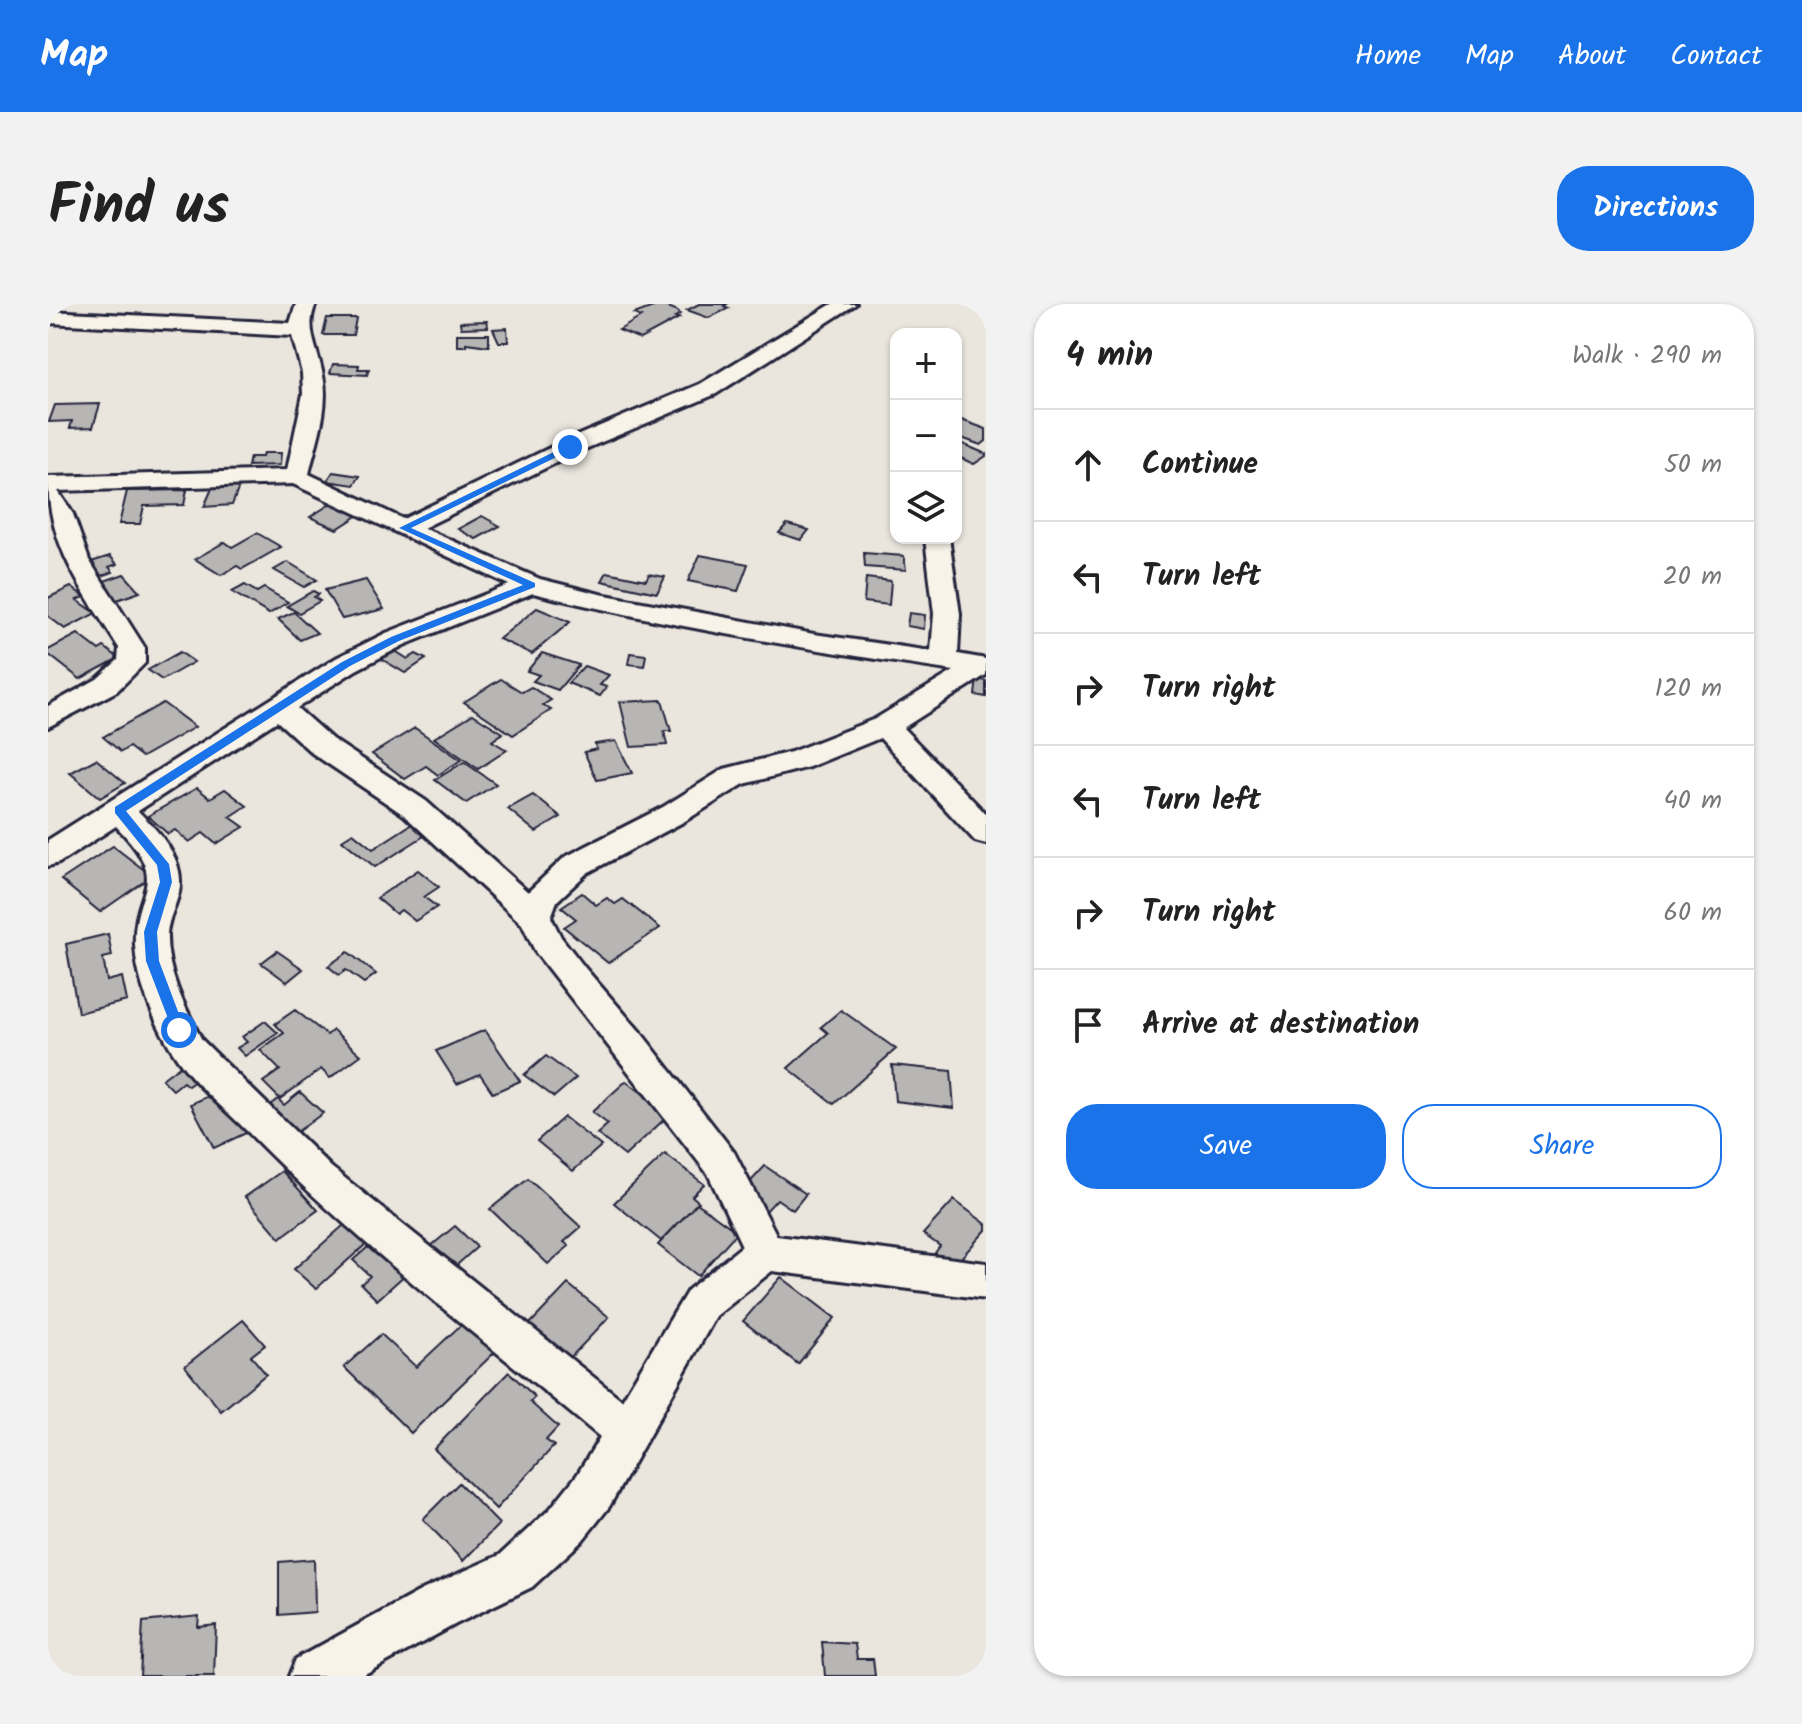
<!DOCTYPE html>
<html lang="en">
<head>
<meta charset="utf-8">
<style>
	body { margin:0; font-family:Kalam,sans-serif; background:#f2f2f2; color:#222 }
	.controls { position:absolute; right:24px; top:24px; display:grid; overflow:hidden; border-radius:16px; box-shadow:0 2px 6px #0004 }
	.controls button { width:72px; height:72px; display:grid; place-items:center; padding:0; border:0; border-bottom:2px solid #e0e0e0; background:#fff; color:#222; font:40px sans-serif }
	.stop { position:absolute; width:24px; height:24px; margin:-18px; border:6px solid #1a73e8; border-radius:50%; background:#fff }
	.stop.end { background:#1a73e8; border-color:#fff; box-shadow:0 2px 8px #0008 }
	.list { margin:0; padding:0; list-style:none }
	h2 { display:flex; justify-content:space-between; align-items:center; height:104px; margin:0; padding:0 32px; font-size:34px }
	h2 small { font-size:26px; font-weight:400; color:#767676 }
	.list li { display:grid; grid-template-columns:52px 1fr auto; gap:24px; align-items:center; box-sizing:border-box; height:112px; padding:0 32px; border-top:2px solid #e0e0e0 }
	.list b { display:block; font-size:30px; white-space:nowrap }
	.list em { font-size:26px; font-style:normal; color:#767676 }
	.actions { display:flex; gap:16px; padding:24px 32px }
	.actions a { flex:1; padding:18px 0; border:2px solid #1a73e8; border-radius:32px; text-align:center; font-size:28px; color:#1a73e8 }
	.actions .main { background:#1a73e8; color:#fff }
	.icon { flex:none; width:44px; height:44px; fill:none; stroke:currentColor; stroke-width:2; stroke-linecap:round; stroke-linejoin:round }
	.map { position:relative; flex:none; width:938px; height:1372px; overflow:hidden; border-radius:32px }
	header { display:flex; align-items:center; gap:48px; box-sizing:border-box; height:112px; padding:0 40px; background:#1a73e8; color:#fff }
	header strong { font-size:38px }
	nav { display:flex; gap:44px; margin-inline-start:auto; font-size:28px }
	.intro { display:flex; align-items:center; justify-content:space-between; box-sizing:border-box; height:192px; padding:0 48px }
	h1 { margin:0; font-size:56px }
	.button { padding:20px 36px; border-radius:32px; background:#1a73e8; color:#fff; font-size:28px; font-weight:700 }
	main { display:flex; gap:48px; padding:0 48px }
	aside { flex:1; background:#fff; border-radius:32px; box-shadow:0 2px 6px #0004 }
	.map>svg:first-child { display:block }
	.building { fill:#b8b6b5; stroke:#22223b; stroke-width:2 }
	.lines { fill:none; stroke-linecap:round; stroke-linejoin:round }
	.minor-casing { stroke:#22223b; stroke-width:6 }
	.minor { fill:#f7f3e8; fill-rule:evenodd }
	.route { fill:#1a73e8 }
</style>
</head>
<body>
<header>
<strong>Map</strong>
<nav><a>Home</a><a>Map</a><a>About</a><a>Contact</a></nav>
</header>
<div class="intro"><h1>Find us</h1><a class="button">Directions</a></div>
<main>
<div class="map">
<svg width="938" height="1372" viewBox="0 0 938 1372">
	<rect width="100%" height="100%" fill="#eae6de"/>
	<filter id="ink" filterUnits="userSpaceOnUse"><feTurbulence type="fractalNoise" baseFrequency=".0125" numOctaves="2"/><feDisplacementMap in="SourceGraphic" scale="16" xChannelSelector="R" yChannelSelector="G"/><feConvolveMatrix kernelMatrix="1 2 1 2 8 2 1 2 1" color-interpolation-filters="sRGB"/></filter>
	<g filter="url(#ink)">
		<!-- building -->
		<g class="building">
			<polygon points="613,0 630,7 632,10 627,13 631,14 592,35 571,26 593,13 586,10"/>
			<polygon points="651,0 679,0 676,2 681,4 661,14 639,6"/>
			<polygon points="279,14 308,14 305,31 275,31"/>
			<polygon points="439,17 440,23 413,24 412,18"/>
			<polygon points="459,24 460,38 451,38 445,25"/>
			<polygon points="409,30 441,30 441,42 418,39 418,42 409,42"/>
			<polygon points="285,60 311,61 310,65 321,65 319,71 282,69"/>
			<polygon points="52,100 45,123 22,124 24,117 1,118 7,101"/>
			<polygon points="908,114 938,125 938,137 933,141 908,132"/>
			<polygon points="908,137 938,150 938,152 926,160 908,152"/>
			<polygon points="215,149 233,149 232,161 200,162 202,153 214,153"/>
			<polygon points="285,168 312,172 306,181 279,177"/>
			<polygon points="165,182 191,183 184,201 156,203"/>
			<polygon points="139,186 136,201 96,202 92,220 71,220 79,187"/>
			<polygon points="284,199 311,211 289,225 262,213"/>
			<polygon points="434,212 452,222 428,235 410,225"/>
			<polygon points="739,220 761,226 753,236 731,229"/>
			<polygon points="209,229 233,243 194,265 189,262 173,271 147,255 177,238 184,243"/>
			<polygon points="816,249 856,252 858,266 817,263"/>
			<polygon points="652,251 700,260 690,287 640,277"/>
			<polygon points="62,252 69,260 61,263 65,268 48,274 37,260"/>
			<polygon points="240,258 269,276 256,283 226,266"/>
			<polygon points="559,268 598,276 601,270 617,273 609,289 554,277"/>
			<polygon points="76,270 92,288 63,298 48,280"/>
			<polygon points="818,274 843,277 841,301 816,298"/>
			<polygon points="318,276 336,305 294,315 277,286"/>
			<polygon points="197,281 209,288 216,284 240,298 221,310 184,288"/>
			<polygon points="23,283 37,293 29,296 48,309 17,325 0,312 0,294"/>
			<polygon points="265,287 271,290 266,293 272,297 251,309 239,302"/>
			<polygon points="489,304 522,318 484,350 451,335"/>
			<polygon points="246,308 269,329 252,336 230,315"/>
			<polygon points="861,309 877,311 876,325 859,322"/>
			<polygon points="30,330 51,346 56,343 71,354 32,375 0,350 0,346"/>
			<polygon points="341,343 360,355 368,350 378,355 357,369 327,351"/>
			<polygon points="132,348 146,358 114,376 100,366"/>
			<polygon points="494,349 531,361 510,386 485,377 491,371 479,367"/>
			<polygon points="582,349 598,351 596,362 580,360"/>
			<polygon points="536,362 561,371 552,381 559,383 552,392 520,379"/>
			<polygon points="453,375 474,388 483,383 503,396 495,401 503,406 465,431 416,398"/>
			<polygon points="929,375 938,377 938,393 927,391"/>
			<polygon points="614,396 623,427 616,427 619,441 583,443 572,398"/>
			<polygon points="115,399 147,423 94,453 81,443 73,448 55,433"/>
			<polygon points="425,410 455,429 444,437 459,446 430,465 386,434"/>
			<polygon points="367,424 413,456 390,471 378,462 357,475 324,450"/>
			<polygon points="568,437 584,469 549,476 536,448 549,445 547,440"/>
			<polygon points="48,455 77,479 52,494 22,469"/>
			<polygon points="416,458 448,480 418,499 387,476"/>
			<polygon points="149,484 162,494 177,485 199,502 182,513 196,523 168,540 155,529 141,538 127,526 120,530 100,512"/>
			<polygon points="485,491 513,513 488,528 460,505"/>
			<polygon points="370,516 384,527 327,563 294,536 305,529 325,545"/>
			<polygon points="65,542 104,572 52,608 13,576"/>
			<polygon points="370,566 391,583 376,593 389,603 367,617 353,606 348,610 329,594"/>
			<polygon points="534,589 548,601 559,594 567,600 575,595 612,624 560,659 516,623 528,615 513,603"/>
			<polygon points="60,630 64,652 55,654 59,677 74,673 79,697 30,709 18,640"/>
			<polygon points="229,647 255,665 239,678 213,659"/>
			<polygon points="300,648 328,670 316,679 298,666 291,671 280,662"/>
			<polygon points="247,706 279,731 285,726 313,751 282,774 273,765 232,795 215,778 232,766 212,746 236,729 227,720"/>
			<polygon points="793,706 848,745 786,800 740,764 780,729 773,723"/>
			<polygon points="217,717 230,729 197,752 189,744 199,738 194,733"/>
			<polygon points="437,726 472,777 445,789 432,770 409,780 388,747"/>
			<polygon points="498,752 528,774 506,793 476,771"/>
			<polygon points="141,755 157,770 140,782 135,778 125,786 114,775"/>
			<polygon points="844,761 903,767 906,804 847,797"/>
			<polygon points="578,777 622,810 577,852 549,830 560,820 544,808"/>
			<polygon points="174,786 198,829 166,844 143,800"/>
			<polygon points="252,788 275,809 242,833 213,807 230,795 236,801"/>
			<polygon points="516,813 553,842 525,867 489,837"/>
			<polygon points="617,850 656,880 644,892 651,898 613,937 566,899"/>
			<polygon points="717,862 758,890 745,906 729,895 718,907 692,889"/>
			<polygon points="234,867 270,906 232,934 197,893"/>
			<polygon points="480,875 533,923 516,938 521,942 500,960 442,905"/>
			<polygon points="906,896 938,920 938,926 905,963 887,949 892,942 875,930"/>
			<polygon points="649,899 689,928 650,972 610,941"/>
			<polygon points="296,921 318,940 268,985 246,965"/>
			<polygon points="407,922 429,943 400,969 377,947"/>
			<polygon points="320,943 330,952 337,947 360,968 329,996 313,980 322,972 305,956"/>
			<polygon points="733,973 787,1014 750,1060 695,1017"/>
			<polygon points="520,980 561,1013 521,1055 480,1022"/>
			<polygon points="195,1016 217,1041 203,1052 218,1070 173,1107 137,1062"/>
			<polygon points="416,1018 448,1047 363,1129 296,1063 333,1030 368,1063"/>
			<polygon points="461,1068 487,1093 482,1098 510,1123 498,1136 506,1142 448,1205 386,1145"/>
			<polygon points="411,1179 451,1220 415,1257 375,1215"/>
			<polygon points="266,1255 267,1308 231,1311 231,1258"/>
			<polygon points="151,1312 150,1323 168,1321 166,1372 92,1372 95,1318"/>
			<polygon points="774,1338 807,1340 809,1355 825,1355 827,1372 777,1372"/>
		</g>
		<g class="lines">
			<!-- minor casing -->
			<g class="minor-casing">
				<path id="minor" d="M248 0H268C256 25 271 47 275 72 282 104 268 139 261 170L355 215 514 138 652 80 784 0H808L668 90 530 148 375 224 492 275 552 290 766 330 883 347 886 310 877 234H901L912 310 910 350 938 355V371L855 424 938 510V540L927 537 832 434 761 463 696 480 637 517 539 569 509 597 503 613 513 633 537 664 594 730 686 848 729 932 938 959V995L724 967 668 1012 561 1203 534 1237 484 1283 408 1320 313 1372H241L248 1355 374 1286 452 1251 502 1205 529 1171 552 1133C433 1034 308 939 200 828 177 805 147 781 129 754 108 723 89 679 87 642 84 580 126 582 68 522L11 559 0 562V536L288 354 338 329 461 281 245 180 10 187 25 210 41 256 97 344V359L69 387 0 423V402L49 375 70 356 71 344C35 286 0 243 0 173L239 166 255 90 254 69 244 32 0 19V7L242 19ZM485 289C623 323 765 346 906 367L827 415 743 448 676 465 615 503 517 553 480 588 378 497 284 435 249 404 308 366 356 341ZM229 417 264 449 356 511 474 620 488 649 660 870 694 942 640 986 574 1096 283 863 154 736C137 704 118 667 119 630 120 615 128 602 131 588 138 556 111 528 90 507Z"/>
			</g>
			<!-- minor -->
			<use href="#minor" class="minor"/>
		</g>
	</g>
	<!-- route -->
	<polygon class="route" points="522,140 525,145 363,224 487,279 487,283 351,337 302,362 78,507 121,560 124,578 109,628 111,657 137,726 131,731 126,730 98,657 96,628 112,578 109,561 67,509 67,503 294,358 343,333 475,281 351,224"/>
</svg>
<div class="controls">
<button>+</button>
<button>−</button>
<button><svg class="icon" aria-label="layers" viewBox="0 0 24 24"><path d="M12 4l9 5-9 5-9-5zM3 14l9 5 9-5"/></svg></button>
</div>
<div class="stop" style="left:131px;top:726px"></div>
<div class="stop end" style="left:522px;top:143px"></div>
</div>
<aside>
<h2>4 min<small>Walk · 290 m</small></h2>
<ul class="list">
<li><svg class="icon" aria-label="ahead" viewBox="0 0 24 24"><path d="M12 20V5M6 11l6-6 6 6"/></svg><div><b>Continue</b></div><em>50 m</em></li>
<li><svg class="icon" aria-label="left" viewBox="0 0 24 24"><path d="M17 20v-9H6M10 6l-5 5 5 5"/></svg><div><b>Turn left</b></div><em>20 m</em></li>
<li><svg class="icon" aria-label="right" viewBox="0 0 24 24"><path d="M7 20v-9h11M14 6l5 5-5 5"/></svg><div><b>Turn right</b></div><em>120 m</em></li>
<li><svg class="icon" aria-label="left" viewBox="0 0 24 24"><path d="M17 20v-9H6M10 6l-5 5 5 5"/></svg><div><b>Turn left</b></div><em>40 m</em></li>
<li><svg class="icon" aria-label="right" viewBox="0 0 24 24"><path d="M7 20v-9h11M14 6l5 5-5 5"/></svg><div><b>Turn right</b></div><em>60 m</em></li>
<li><svg class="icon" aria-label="arrive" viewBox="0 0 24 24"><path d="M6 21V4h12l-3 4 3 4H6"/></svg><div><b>Arrive at destination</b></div></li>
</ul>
<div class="actions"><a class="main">Save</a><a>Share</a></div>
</aside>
</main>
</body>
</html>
